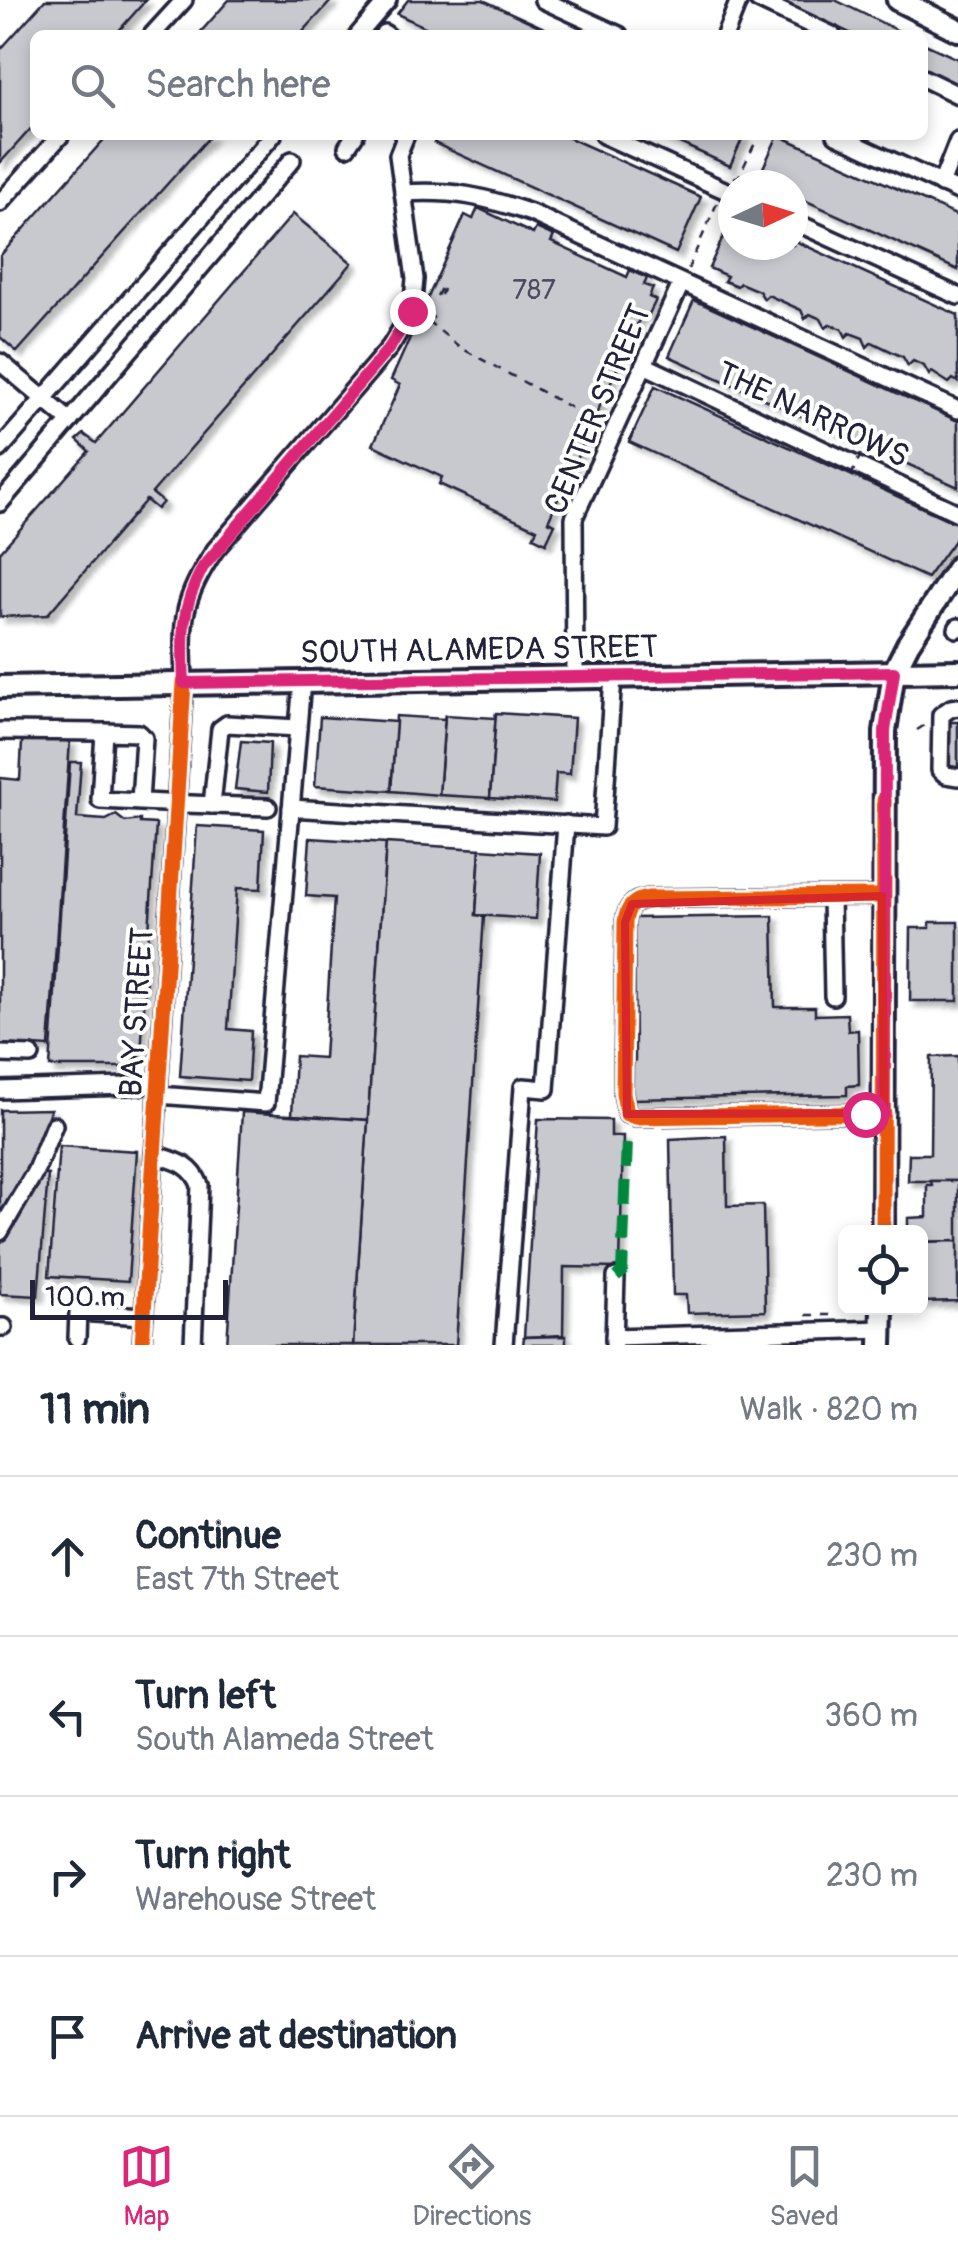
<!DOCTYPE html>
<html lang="en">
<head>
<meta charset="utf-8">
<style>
	body { margin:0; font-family:Pangolin,sans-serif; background:#f6f6f7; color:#1f2937 }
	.controls { position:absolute; right:30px; bottom:30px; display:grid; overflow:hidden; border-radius:15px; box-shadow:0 5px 15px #0003 }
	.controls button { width:90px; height:90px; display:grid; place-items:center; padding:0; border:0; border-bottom:2px solid #e0e1e3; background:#fff; color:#1f2937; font:50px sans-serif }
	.compass { position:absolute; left:718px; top:170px; width:90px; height:90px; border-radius:50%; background:#fff; box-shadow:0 5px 15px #0003; rotate:86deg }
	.scale { position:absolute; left:30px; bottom:25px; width:198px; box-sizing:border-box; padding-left:10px; border:5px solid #22223b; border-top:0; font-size:28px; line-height:35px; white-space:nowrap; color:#22223b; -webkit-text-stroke:8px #fff; paint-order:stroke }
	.stop { position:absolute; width:30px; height:30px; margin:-22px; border:8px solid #db2777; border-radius:50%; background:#fff }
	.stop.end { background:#db2777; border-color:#fff; box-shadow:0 2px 10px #0008 }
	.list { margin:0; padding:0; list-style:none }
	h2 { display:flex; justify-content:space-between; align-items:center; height:130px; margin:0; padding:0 40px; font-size:42px }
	h2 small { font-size:32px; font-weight:400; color:#747a83 }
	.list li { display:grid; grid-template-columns:65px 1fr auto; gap:30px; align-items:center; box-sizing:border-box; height:160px; padding:0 40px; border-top:2px solid #e0e1e3 }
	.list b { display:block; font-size:38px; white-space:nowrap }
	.list p { margin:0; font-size:32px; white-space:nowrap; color:#747a83 }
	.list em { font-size:32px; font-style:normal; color:#747a83 }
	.icon { flex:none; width:55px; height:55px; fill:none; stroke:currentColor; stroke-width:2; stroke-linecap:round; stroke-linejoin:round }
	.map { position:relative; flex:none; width:958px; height:1345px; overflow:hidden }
	.search { position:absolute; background:#fff; box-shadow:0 5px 15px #0003; left:30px; right:30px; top:30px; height:110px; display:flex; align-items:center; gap:25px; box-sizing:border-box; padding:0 35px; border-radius:15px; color:#747a83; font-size:38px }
	.sheet { height:770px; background:#fff }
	nav { display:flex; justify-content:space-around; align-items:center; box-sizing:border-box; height:140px; border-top:2px solid #e0e1e3; background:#fff; font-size:28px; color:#747a83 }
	nav a { display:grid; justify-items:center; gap:5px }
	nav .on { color:#db2777 }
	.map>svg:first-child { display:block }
	.building { fill:#c8c8cf; stroke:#22223b; stroke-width:2.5; filter:url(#shadow) }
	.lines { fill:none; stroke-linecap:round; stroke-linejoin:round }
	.minor-casing { stroke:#22223b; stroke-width:22 }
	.major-casing { stroke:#22223b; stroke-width:28 }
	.path { stroke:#22223b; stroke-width:2.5; stroke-dasharray:8 8; stroke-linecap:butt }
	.minor { stroke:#fff; stroke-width:15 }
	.major { stroke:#fff; stroke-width:20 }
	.path-bridge { stroke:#22223b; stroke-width:2.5; stroke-dasharray:8 8; stroke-linecap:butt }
	.quiet { stroke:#00873e; stroke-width:12; stroke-dasharray:25 12; stroke-linecap:butt }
	.cycleway-casing { stroke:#fff; stroke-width:21 }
	.cycleway { stroke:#e8590c; stroke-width:15 }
	.route { stroke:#db2777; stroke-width:12 }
	.marked { fill:none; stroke:#d62828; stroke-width:8; stroke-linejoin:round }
	.labels { text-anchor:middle; stroke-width:8; stroke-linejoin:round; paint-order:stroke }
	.number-label { font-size:28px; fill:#4c4c60 }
	.street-label { font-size:32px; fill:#22223b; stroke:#fff }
</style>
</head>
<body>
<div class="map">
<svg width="958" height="1345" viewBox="0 0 958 1345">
	<defs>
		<filter id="shadow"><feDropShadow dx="5.5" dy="5.5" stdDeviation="2.5" flood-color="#0004"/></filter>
	</defs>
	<rect width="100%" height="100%" fill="#fff"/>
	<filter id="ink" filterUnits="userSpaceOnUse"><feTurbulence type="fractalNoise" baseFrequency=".01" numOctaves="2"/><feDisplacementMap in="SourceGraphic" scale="20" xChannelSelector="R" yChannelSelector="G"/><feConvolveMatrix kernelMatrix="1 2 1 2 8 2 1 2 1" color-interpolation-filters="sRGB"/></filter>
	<g filter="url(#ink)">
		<!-- building -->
		<g class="building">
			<polygon points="45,0 146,0 115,35 35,35 35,124 0,163 0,50"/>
			<polygon points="229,0 332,0 300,35 198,35"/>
			<polygon points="408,0 483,0 559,35 442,35 397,14"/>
			<polygon points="766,0 835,0 907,35 854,35 837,27 835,33"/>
			<polygon points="923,43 958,59 958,90 923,73"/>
			<polygon points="108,135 211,135 17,352 0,337 0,256"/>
			<polygon points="438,135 563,135 701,197 676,253 434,143"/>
			<polygon points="662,135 744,135 730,166"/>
			<polygon points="778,135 958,216 958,270 793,195 793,185 771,185 758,179"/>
			<polygon points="478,208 533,234 536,228 554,236 551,242 627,277 630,270 647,278 644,285 653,288 649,297 656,300 648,316 642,313 548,521 555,524 546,543 533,537 537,529 439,484 442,477 373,445 400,385 391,380 465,215 473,219"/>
			<polygon points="293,214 352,263 152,493 163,502 157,509 146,500 47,615 0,617 0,552 89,451 77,440 84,434 96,443"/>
			<polygon points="733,215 733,245 793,245 793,240 958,315 958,382 953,379 949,383 932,372 929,375 924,366 913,361 908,366 903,357 872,342 867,347 863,338 850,333 846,337 842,329 830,324 826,328 821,319 810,314 805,319 801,310 768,295 764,299 759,291 740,283 737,286 724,281 727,276 709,268"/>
			<polygon points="694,300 958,421 958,487 669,356"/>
			<polygon points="655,386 958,524 958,535 927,578 629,442"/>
			<polygon points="496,713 490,798 439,795 445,715 495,718"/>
			<polygon points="496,713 574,718 570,774 556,773 554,802 490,798"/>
			<polygon points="445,715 439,795 391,791 396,716 444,719"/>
			<polygon points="320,717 396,722 391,791 315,786"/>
			<polygon points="947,722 958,722 958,773 946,770"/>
			<polygon points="30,738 70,741 49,1047 0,1044 0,778 20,780 22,742"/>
			<polygon points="241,741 270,743 268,792 235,789"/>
			<polygon points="70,762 81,762 77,818 106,820 116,815 125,822 140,820 140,823 156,824 141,1054 128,1067 50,1067"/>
			<polygon points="197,826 264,830 261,889 237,888 228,1029 251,1031 248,1081 180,1076"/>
			<polygon points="310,838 386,843 368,1120 292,1115 295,1056 324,1058 334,898 306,896"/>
			<polygon points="386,843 480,849 476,915 484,916 456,1345 353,1345"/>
			<polygon points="480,849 540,853 536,919 476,915"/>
			<polygon points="773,916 775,1007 815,1007 815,1015 847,1014 848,1031 858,1030 859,1085 847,1086 847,1095 630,1099 631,1068 635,1060 634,918"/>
			<polygon points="930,922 958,922 958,1001 910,1001 911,928 930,928"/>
			<polygon points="958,1056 958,1181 908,1181 909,1154 930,1154 931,1057"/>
			<polygon points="51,1109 48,1116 52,1118 28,1173 0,1222 0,1110"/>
			<polygon points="242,1112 368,1120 353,1345 227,1345"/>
			<polygon points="538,1119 611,1120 611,1136 623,1136 620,1268 564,1267 563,1335 524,1337"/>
			<polygon points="726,1136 727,1206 763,1205 765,1311 687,1313 686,1295 673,1295 670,1139"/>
			<polygon points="59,1146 137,1151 128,1281 49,1276"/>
			<polygon points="36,1174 48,1175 38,1296 0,1294 0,1238"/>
			<polygon points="931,1181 958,1181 958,1241 920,1242 920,1232 908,1232 908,1218 927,1217 927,1185 932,1185"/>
			<polygon points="958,1241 958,1301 920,1302 920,1242"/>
			<polygon points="566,1336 566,1345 523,1345 524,1337"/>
		</g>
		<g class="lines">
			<!-- minor casing -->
			<g class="minor-casing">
				<g id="minor">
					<polyline points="543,0 619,35"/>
					<polyline points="758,0 832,35"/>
					<polyline points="384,33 387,35"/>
					<polyline points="152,35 184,0"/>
					<polyline points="358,35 388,0"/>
					<polyline points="725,35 739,0"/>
					<polyline points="923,78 958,95"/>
					<polyline points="603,135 733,194"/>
					<polyline points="836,135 958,191"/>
					<polyline points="347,147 355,135"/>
					<polyline points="941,184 958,141"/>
					<path d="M403 193C455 190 482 196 531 213L958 410"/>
					<polyline points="0,203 61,135"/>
					<polyline points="793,221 958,296"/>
					<polyline points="0,362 70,421"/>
					<polyline points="644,365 958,513"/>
					<polyline points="0,449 273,135"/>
					<polyline points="0,503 292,160"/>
					<polyline points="957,629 958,627"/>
					<polyline points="575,677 574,518 681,284"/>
					<polyline points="958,707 951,708 941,715 940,770 946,775 958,777"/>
					<polyline points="0,731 104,732"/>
					<path d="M140 802 144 738 139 733 104 732 100 800C156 803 212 805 268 807"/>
					<polyline points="212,805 220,729 227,724 298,728"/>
					<polyline points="291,808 603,827 613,677"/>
					<path d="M882 896 649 898C633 900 627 907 625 922L623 1093 627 1114 635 1117 884 1113"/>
					<polyline points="831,897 833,996"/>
					<polyline points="0,1054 31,1055"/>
					<polyline points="0,1090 158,1085"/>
					<polyline points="158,1095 266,1103 302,681"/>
					<path d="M154 1154C175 1161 191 1163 200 1185L193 1345"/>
					<polyline points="0,1232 35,1172 54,1125"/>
					<polyline points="0,1327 4,1327"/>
					<polyline points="614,1337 882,1329"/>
					<polyline points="77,1338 78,1312 144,1316"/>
					<polyline points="614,1343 616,1277"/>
					<path d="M142 1345 184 683C182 622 180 602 215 550L390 347 412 311 415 279 398 155 406 135"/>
					<polyline points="504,1345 523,1087 546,1089 566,824"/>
				</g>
			</g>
			<!-- major casing -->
			<g class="major-casing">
				<g id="major">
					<polyline points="898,0 958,30"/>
					<polyline points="0,687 958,671"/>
					<polyline points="883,1232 885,731 894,672 908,644 958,567"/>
					<polyline points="881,1345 882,1308"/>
				</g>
			</g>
			<!-- path -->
			<g class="path">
				<polyline points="734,178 739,176 759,135"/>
				<polyline points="688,269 717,203"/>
				<polyline points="441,295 443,289"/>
				<polyline points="437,296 441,288"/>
				<polyline points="434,318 426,315 425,319 461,348 575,410"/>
				<polyline points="917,730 928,723"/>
				<polyline points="806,1315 832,1315"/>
			</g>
			<!-- minor -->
			<use href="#minor" class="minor"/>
			<!-- major -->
			<use href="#major" class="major"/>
			<!-- path-bridge -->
			<polyline class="path-bridge" points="851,476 865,445"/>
			<!-- quiet -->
			<polyline class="quiet" points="616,1277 622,1272 627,1140"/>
			<!-- cycleway casing -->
			<g class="cycleway-casing">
				<g id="cycleway">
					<path d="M882 896 649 898C633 900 627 907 625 922L623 1093 627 1114 635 1117 884 1113"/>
					<polyline points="883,1232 884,800"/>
					<polyline points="142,1345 184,683"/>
				</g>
			</g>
			<!-- cycleway -->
			<use href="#cycleway" class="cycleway"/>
		</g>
	</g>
	<g class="lines" filter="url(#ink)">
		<!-- route -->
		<path class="route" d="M412 311 390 347 203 567C180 610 182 636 184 683L894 672 885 731 884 1113 865 1114"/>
	</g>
	<!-- marked area -->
	<path class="marked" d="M882 896 884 1113 627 1114 625 922 632 904Z"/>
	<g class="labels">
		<!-- number labels -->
		<g class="number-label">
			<text x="534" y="299">787</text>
		</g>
		<!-- street labels -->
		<g class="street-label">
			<text transform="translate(597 409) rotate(-67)" y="11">CENTER STREET</text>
			<text transform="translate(813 414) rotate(25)" y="11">THE NARROWS</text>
			<text transform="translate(479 649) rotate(-1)" y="11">SOUTH ALAMEDA STREET</text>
			<text transform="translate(136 1012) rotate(-86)" y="11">BAY STREET</text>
		</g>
	</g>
</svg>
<div class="controls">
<button><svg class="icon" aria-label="locate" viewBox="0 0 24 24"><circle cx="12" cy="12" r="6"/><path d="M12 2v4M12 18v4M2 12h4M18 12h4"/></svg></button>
</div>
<svg class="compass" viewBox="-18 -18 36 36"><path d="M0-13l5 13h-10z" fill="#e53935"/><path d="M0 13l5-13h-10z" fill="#747a83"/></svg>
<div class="scale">100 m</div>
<div class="stop" style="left:865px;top:1114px"></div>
<div class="stop end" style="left:412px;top:311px"></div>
<div class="search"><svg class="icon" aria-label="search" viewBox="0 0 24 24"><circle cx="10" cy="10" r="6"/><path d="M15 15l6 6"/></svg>Search here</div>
</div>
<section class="sheet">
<h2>11 min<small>Walk · 820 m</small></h2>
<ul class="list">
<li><svg class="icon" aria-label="ahead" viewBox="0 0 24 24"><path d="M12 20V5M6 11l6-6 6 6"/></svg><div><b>Continue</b><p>East 7th Street</p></div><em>230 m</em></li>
<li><svg class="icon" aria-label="left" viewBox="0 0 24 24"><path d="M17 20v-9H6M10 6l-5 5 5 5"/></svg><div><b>Turn left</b><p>South Alameda Street</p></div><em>360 m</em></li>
<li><svg class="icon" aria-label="right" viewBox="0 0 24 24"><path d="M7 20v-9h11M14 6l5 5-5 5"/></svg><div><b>Turn right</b><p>Warehouse Street</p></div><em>230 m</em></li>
<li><svg class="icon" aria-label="arrive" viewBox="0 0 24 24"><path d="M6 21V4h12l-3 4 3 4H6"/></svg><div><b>Arrive at destination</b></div></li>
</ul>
</section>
<nav>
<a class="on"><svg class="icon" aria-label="map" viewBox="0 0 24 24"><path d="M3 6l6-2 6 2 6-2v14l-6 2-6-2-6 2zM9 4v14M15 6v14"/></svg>Map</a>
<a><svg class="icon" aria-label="directions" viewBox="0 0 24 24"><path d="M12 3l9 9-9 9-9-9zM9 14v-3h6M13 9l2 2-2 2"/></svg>Directions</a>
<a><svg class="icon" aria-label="saved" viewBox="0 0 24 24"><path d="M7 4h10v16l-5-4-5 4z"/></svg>Saved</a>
</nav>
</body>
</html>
